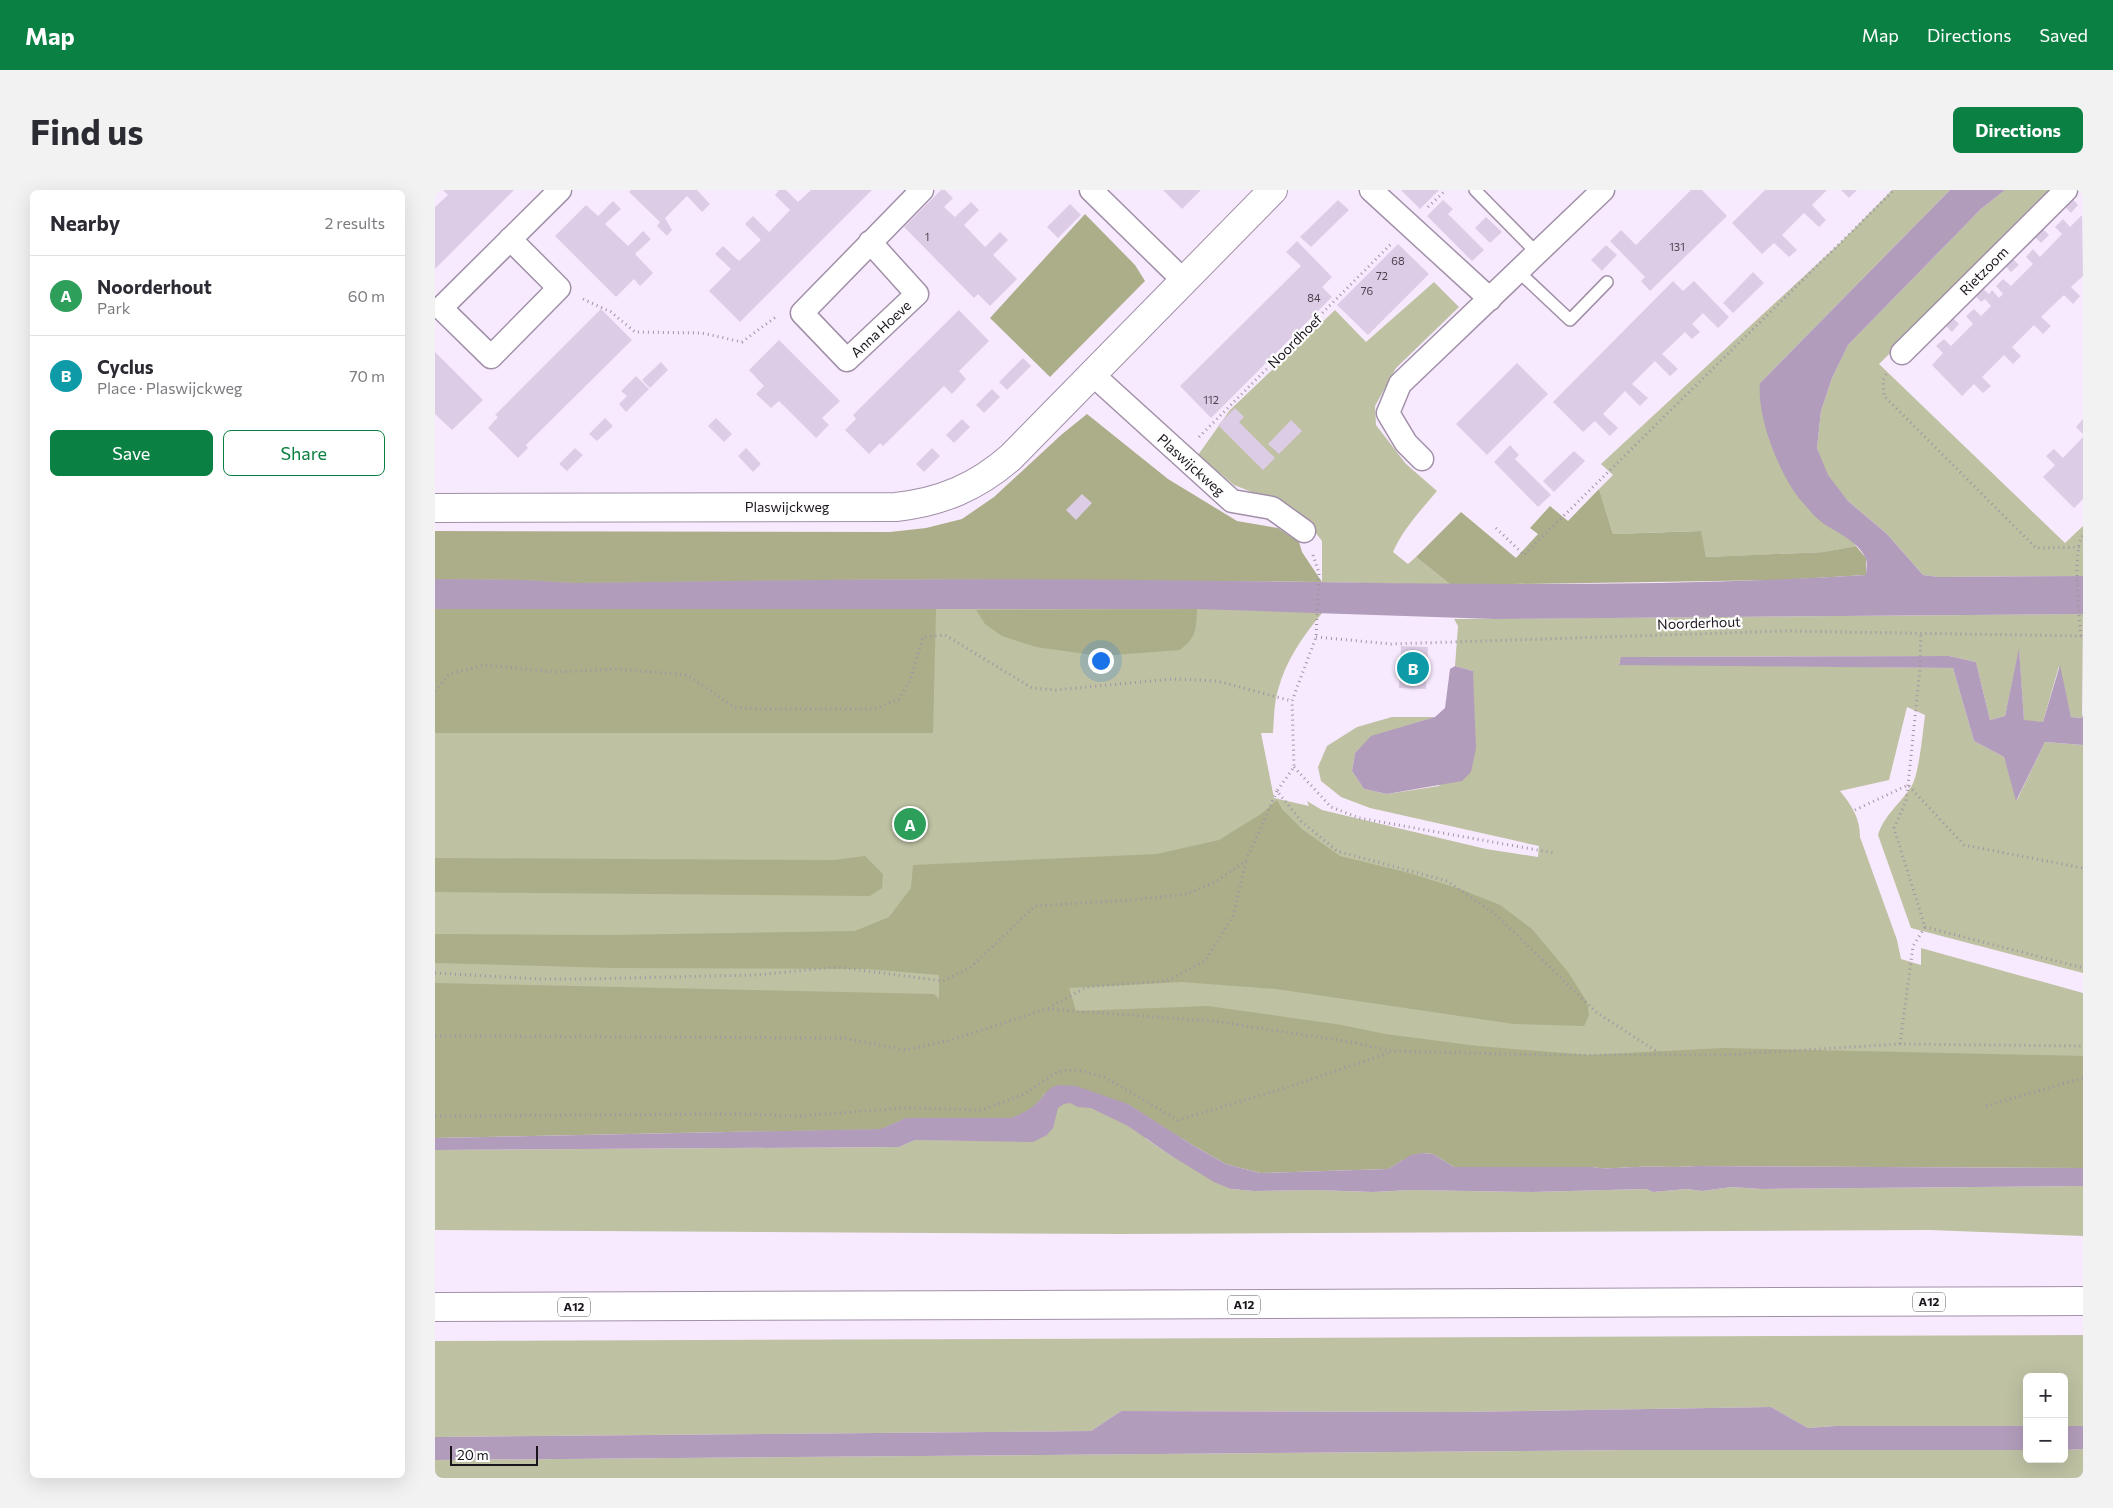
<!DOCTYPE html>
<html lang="en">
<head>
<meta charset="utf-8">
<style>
	body { margin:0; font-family:Commissioner,sans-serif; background:#f2f2f3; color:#2b2b33 }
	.controls { position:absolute; right:15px; bottom:15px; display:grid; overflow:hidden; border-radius:8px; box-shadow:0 5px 20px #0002 }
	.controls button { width:45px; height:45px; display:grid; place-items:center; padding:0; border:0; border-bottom:1px solid #e1e1e2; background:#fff; color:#2b2b33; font:25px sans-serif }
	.scale { position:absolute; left:15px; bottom:12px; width:88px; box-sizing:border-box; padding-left:5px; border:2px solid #1a141c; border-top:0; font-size:14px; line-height:18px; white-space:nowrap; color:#1a141c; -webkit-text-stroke:4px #fdfdfd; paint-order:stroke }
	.you { position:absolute; left:665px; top:470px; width:18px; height:18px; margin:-12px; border:4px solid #fff; border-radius:50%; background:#1a73e8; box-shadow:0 0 0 8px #1a73e833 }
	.badge { display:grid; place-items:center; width:32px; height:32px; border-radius:50%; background:#0b8043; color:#fff; font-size:16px; font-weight:700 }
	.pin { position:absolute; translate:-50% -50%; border:2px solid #fff; box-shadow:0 1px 5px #0006 }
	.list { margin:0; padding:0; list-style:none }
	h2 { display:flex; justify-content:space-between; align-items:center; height:65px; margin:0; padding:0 20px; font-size:21px }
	h2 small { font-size:16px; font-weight:400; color:#7c7c81 }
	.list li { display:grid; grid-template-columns:32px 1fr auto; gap:15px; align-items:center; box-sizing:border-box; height:80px; padding:0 20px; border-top:1px solid #e1e1e2 }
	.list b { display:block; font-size:19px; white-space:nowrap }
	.list p { margin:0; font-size:16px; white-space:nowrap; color:#7c7c81 }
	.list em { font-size:16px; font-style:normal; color:#7c7c81 }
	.actions { display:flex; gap:10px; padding:15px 20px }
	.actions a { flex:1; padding:11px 0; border:1px solid #0b8043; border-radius:8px; text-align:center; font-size:18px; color:#0b8043 }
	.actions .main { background:#0b8043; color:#fff }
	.map { position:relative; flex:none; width:1648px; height:1288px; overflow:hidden; border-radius:8px }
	header { display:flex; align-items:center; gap:30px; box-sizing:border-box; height:70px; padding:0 25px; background:#0b8043; color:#fff }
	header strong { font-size:24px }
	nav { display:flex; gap:28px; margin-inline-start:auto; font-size:18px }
	.intro { display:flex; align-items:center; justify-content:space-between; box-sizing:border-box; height:120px; padding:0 30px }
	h1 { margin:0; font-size:35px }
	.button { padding:12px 22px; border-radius:8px; background:#0b8043; color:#fff; font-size:18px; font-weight:700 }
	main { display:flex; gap:30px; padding:0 30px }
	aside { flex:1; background:#fff; border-radius:8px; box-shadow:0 5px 20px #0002 }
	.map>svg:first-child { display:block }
	.green { fill:#bec1a2 }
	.forest { fill:#abae89 }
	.water { fill:#b29cbb }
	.building { fill:#ddcce5 }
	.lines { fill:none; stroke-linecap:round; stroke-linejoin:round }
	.lane-casing { stroke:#a190a8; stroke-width:14 }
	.street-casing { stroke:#a190a8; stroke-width:25 }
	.secondary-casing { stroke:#a190a8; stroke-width:30 }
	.highway-casing { stroke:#a190a8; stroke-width:30 }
	.path { stroke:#9f94a3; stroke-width:3; stroke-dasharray:1 4; stroke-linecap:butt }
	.lane { stroke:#fff; stroke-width:11 }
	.street { stroke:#fff; stroke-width:22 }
	.secondary { stroke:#fff; stroke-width:28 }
	.highway { stroke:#fff; stroke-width:28 }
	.labels { text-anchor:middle; stroke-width:4.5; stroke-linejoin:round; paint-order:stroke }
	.number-label { font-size:11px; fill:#4b424e }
	.shield { fill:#fdfdfd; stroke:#5e5a60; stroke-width:1 }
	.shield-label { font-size:12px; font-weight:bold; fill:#1a141c }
	.street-label { font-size:14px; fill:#1a141c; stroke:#fdfdfd }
</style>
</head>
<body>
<header>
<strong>Map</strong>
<nav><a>Map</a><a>Directions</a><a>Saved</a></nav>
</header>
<div class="intro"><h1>Find us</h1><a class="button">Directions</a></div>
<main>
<aside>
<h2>Nearby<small>2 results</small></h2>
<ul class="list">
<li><span class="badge" style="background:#2e9e5b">A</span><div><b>Noorderhout</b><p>Park</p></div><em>60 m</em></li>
<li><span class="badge" style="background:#0f9aa8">B</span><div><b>Cyclus</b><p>Place · Plaswijckweg</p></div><em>70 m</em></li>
</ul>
<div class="actions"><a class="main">Save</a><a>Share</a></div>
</aside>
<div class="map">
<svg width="1648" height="1288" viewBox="0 0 1648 1288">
	<rect width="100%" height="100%" fill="#f8eafe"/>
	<!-- green -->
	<g class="green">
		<polygon points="1457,0 1515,0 1325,193 1421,356 1390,362 1271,367 1265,341 1178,344 1164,299 1178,285 1166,274 1407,51"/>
		<polygon points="1570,0 1622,0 1444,174 1630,353 1648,336 1648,386 1504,387 1488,385 1452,344 1413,311 1392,285 1382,258 1386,221 1397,188 1413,155 1546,19"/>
		<path d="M999 92 1024 117 961 178 940 216 941 235 971 274 1002 301C986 320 968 339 958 362L973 374 981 367 1016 395 887 392V351L869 328 850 315 799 295 763 265 795 220 900 120 931 152Z"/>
		<path d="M0 360 775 389 798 420 888 422C868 446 851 470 843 500 839 513 839 529 838 543H826L839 608 874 616 872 611 887 620 1051 659 1103 667 1104 656 935 618 906 607 886 591 883 577 892 556 922 537 957 527H1000L936 547 920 563 917 581 929 599 952 604 1004 596 1038 481 1020 476 1023 436 1019 429 1648 424 1647 528 1636 527 1624 476 1608 532 1589 531 1584 460 1570 526 1555 530 1541 472 1514 466 1187 467 1184 474 1518 478 1539 551 1569 567 1582 610 1610 552 1648 555V783L1476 738 1443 645C1449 625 1465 614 1476 597 1484 586 1488 540 1490 525L1472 517 1454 590 1405 601C1417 616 1425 628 1425 647L1462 750 1466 769 1486 775V758L1648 803V949L710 948 735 965 796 999 819 1001 880 1000 938 1002 976 1000 1097 1002 1211 999 1218 1002 1252 999 1267 1001 1297 997 1326 999 1648 996V1046L1495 1040 686 1044 0 1040V960L464 957 480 950 602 951 0 931Z"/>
		<polygon points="1648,1145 1648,1236 1629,1236 1629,1187 1592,1187 1592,1236 1400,1236 1373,1238 1336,1217 1023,1222 686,1221 656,1241 0,1247 0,1151"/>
		<polygon points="1648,1259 1648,1288 0,1288 0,1270 1196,1260 1592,1260 1592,1269 1629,1269 1629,1260"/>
	</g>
	<!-- forest -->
	<g class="forest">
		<polygon points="650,24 700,75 710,91 615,187 555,128"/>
		<polygon points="652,224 733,289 802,331 843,338 864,352 867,362 887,392 473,389 140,393 91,390 0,389 0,341 455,342 491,338 527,329 559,307 626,245"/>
		<polygon points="1164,299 1178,344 1266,341 1271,367 1389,362 1421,356 1431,368 1431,385 1346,390 1016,395 981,367 1026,322 1081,368 1103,344 1095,338 1115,316 1133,331"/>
		<polygon points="0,419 501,419 498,543 0,543"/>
		<path d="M762 419C761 439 762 447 745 460L665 466 601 457 567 446 550 434 541 420Z"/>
		<path d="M842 610 847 619 868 640 905 666 974 683 1025 699 1065 715 1097 739 1133 782 1152 812 1154 825 1149 836 1079 834 841 799 746 792 634 798 641 821 773 816 907 835 950 844 1043 856 1154 865 1287 858 1648 866V978L1261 976C1241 978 1221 976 1201 977 1186 977 1173 980 1158 977H1019L998 964 987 963 968 970 953 979 825 983 791 974 759 956 693 914 609 903C602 917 590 923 576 928H471L446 939 0 948V793L499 804 504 809V785L433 779 178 778 0 773V744L175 745 420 741 454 727 476 698 478 675 722 664 784 650 826 624Z"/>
		<polygon points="430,666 448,684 447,698 435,706 0,702 0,668 399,670"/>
	</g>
	<!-- water -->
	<g class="water">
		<path d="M1515 0H1570L1546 19 1413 155 1397 188 1386 221 1382 258 1393 285 1413 311 1452 344 1488 385 1504 387 1648 386V424L1059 429 762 419H0V389L91 390 140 393C331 390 521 388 711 390 951 392 1191 400 1431 385 1431 380 1433 371 1430 367 1422 351 1403 343 1389 334 1382 329 1376 322 1370 315 1346 291 1321 226 1325 193Z"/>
		<polygon points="1584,458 1589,530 1608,532 1625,475 1636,527 1647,528 1648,524 1648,555 1610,552 1581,611 1569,567 1539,551 1518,478 1184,475 1186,467 1514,466 1541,472 1555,530 1570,526"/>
		<polygon points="1020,476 1038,481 1041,558 1036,582 1027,591 952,604 929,599 917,581 920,563 936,546 1000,527 1010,518 1015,479"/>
		<path d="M624 895 641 896 693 914 759 956 791 974 825 983 953 979 976 965 987 963 998 964 1019 977H1158C1173 980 1186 977 1201 977 1221 976 1241 978 1261 976L1648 978V996L1326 999 1297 997 1267 1001 1252 999 1218 1002 1211 999 1097 1002 976 1000 938 1002 880 1000 819 1001 796 999 779 992 735 965 693 936 656 918 643 917 635 913 629 914 623 918 618 938 612 945 598 952 480 950 464 957 0 960V948L446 939 471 928H576C586 924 595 920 603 912 611 904 611 898 624 895Z"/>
		<polygon points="1336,1217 1373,1238 1400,1236 1592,1236 1592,1260 1196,1260 0,1270 0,1247 656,1241 686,1221 1023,1222"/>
		<polygon points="1629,1236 1648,1236 1648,1259 1629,1260"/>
	</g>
	<!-- building -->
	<g class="building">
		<polygon points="8,0 79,0 0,79 0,17 13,5"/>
		<polygon points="196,0 262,0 275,14 267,22 252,6 230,28 237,40 232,46 222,36 225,32 194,2"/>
		<polygon points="344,0 351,0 363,12 376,0 437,0 305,132 274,101 296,79 280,64 288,56 304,71 326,50 310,34 318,26 334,42 355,20 340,5"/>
		<polygon points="506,0 510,0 518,8 509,17 520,27 536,12 544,20 529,35 550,57 565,42 573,50 558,65 582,89 555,116 543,104 539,108 469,37"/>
		<polygon points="728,0 766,0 747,19"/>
		<polygon points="966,0 1004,0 985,19"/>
		<polygon points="1256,0 1267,0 1292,26 1215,101 1206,91 1210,87 1175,51 1186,40 1201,55"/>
		<polygon points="1330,0 1392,0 1377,15 1391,30 1384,37 1369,23 1347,45 1362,60 1354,67 1339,53 1327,64 1297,33"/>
		<polygon points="1406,0 1422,0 1414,8"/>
		<polygon points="1636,7 1643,15 1636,23 1628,15"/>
		<polygon points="903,10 914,20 876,57 865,47"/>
		<polygon points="1008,10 1018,19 1013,24 1049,60 1037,71 992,26"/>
		<polygon points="178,11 186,19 170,34 193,56 208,41 216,49 200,64 218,83 205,96 199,89 181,107 120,46 151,15 163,26"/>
		<polygon points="635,14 646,25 623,48 612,37"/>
		<polygon points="1647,25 1648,86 1636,97 1645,106 1638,114 1629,105 1606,127 1616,136 1608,144 1599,135 1577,157 1586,166 1578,174 1569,165 1547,187 1556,196 1548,203 1539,194 1527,206 1497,175 1508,163 1501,156 1509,149 1516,156 1538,134 1531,126 1539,119 1546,126 1556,116 1550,109 1546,112 1539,104 1546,97 1554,104 1557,100 1564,108 1568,104 1561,96 1568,89 1576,96 1598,74 1591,67 1598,59 1605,67 1627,44 1620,37 1628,29 1635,37"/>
		<polygon points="1051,27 1067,42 1055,53 1040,38"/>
		<polygon points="1606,37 1614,45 1606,53 1598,45"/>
		<polygon points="862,51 897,87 887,97 897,107 776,228 745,196 866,76 851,62"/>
		<polygon points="963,54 994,84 933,145 902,115"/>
		<polygon points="1171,55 1182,65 1167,81 1156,70"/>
		<polygon points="1576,67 1584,75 1576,82 1569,75"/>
		<polygon points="1318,82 1329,93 1298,123 1288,113"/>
		<polygon points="1238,91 1248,101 1259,91 1294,127 1283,138 1268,123 1257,134 1265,142 1257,149 1250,142 1227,164 1243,179 1235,186 1220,171 1197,194 1213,208 1205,216 1190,201 1168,224 1183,238 1175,246 1160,231 1148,242 1118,212"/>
		<polygon points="166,119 197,150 91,255 93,258 83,268 53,238 63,227 60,225"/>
		<polygon points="524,120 554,151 524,181 531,189 517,204 509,196 448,256 445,253 434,264 410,240 421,229 418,225"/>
		<polygon points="1517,127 1524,134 1517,142 1509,134"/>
		<polygon points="344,150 405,211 387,228 394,235 381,248 344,211 336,218 321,204 329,196 314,180"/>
		<polygon points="0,162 48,210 17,240 0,224"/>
		<polygon points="588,168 596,176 572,200 564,192"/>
		<polygon points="226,172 233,180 215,198 207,190"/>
		<polygon points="1082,173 1113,204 1052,265 1021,234"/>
		<polygon points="201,186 214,199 191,222 184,214 192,206 186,201"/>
		<polygon points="557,199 565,207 549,223 541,215"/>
		<polygon points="800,218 809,227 804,232 840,268 828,280 783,235"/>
		<polygon points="170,228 178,236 162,251 154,244"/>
		<polygon points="281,228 297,244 289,252 273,236"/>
		<polygon points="527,229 535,237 519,253 511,245"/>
		<polygon points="1648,229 1648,244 1641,237"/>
		<polygon points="856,230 867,241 844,264 833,254"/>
		<polygon points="1648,247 1648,309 1639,318 1608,287 1620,275 1611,266 1619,259 1628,268"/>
		<polygon points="1075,255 1084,265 1080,269 1116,305 1103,317 1059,272"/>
		<polygon points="140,258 148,265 132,281 124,274"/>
		<polygon points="311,258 326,274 318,282 303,266"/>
		<polygon points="497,258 505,266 489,282 481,274"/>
		<polygon points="1139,261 1150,271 1119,302 1108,291"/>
		<polygon points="647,304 657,313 641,330 631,320"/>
		<polygon points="966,456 993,457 991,499 964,498"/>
	</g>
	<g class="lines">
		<!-- lane casing -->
		<g class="lane-casing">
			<g id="lane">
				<polyline points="1040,0 1102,63"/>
				<polyline points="1084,82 1135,130 1172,92"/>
			</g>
		</g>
		<!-- street casing -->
		<g class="street-casing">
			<g id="street">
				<polyline points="656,0 748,90"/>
				<polyline points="936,0 1055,109"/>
				<polyline points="75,49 124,98 56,167 6,118 125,0"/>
				<polyline points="435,52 482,104 412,170 367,123 487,0"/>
				<polyline points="1467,163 1631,0"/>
				<polyline points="656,183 797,311 837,318 869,341"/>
				<polyline points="987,269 971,253 953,223 965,194 1168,0"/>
			</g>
		</g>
		<!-- secondary casing -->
		<g class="secondary-casing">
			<path id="secondary" d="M0 318 461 317C506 312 542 297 576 267L838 0"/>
		</g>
		<!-- highway casing -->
		<g class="highway-casing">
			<polyline id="highway" points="0,1117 1648,1111"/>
		</g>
		<!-- path -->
		<g class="path">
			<polyline points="993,17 1011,0"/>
			<polyline points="148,109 176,122 200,142 267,143 307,152 342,126"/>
			<polyline points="1451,184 1448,191 1449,206 1601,358 1648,357"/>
			<polyline points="764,247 957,53"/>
			<polyline points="1061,338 1089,365 1459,0"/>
			<polyline points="878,365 884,383 881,447 857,511 859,577 842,601 866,631 902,661 1012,691 1060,724 1161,822 1224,863"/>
			<path d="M1646 446C1644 428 1637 357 1648 346"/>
			<polyline points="881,447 956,454 1349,441 1648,446"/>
			<polyline points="0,501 14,484 50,475 120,482 180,479 252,485 299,517 320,519 439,519 464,509 475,490 488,447 510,445 597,498 621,500 737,489 782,491 857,511"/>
			<polyline points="859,577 896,617 924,628 1119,663"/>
			<polyline points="1420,620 1473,595 1529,655 1648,678"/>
			<polyline points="1490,737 1648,778"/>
			<polyline points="0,783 104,789 149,789 321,785 402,777 508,791 536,777 600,716 697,710 752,704 780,692 811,671 842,601"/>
			<polyline points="613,818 652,797 731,791 770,771 798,726 811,672"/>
			<polyline points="0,846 409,848 471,860 516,850 611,819 778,831 921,853 956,861 1107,865 1288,865 1465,854 1648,856"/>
			<polyline points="1465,854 1478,756 1490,737 1459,638 1471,611 1473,595 1485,479 1486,443"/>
			<polyline points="1551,916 1648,888"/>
			<polyline points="0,926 303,924 366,926 469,918 547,920 589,904 622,882 633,880 648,881 671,888 743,930 860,895 956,862"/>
		</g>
		<!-- lane -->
		<use href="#lane" class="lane"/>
		<!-- street -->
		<use href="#street" class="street"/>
		<!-- secondary -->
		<use href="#secondary" class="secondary"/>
		<!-- highway -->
		<use href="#highway" class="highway"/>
	</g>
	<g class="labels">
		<!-- number labels -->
		<g class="number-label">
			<text x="492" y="51">1</text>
			<text x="1242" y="61">131</text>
			<text x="963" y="75">68</text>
			<text x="947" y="90">72</text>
			<text x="932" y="105">76</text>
			<text x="879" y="112">84</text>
			<text x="776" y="214">112</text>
		</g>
		<!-- shield labels -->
		<g class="shield">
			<rect x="1478" y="1102.5" width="32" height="19" rx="4"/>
			<rect x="793" y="1105.5" width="32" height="19" rx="4"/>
			<rect x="123" y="1107.5" width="32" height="19" rx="4"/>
		</g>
		<g class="shield-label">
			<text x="1494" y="1116">A12</text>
			<text x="809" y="1119">A12</text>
			<text x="139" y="1121">A12</text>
		</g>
		<!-- street labels -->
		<g class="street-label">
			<text transform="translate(1549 81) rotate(-45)" y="5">Rietzoom</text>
			<text transform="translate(446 139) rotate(-43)" y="5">Anna Hoeve</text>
			<text transform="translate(860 151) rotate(-45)" y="5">Noordhoef</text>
			<text transform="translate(756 275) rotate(42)" y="5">Plaswijckweg</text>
			<text x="352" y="322">Plaswijckweg</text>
			<text transform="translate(1264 433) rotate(-2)" y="5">Noorderhout</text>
		</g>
	</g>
</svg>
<div class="controls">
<button>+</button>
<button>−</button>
</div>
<div class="scale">20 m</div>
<div class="you"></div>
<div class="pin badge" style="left:475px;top:634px;background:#2e9e5b">A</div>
<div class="pin badge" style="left:978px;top:478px;background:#0f9aa8">B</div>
</div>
</main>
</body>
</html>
